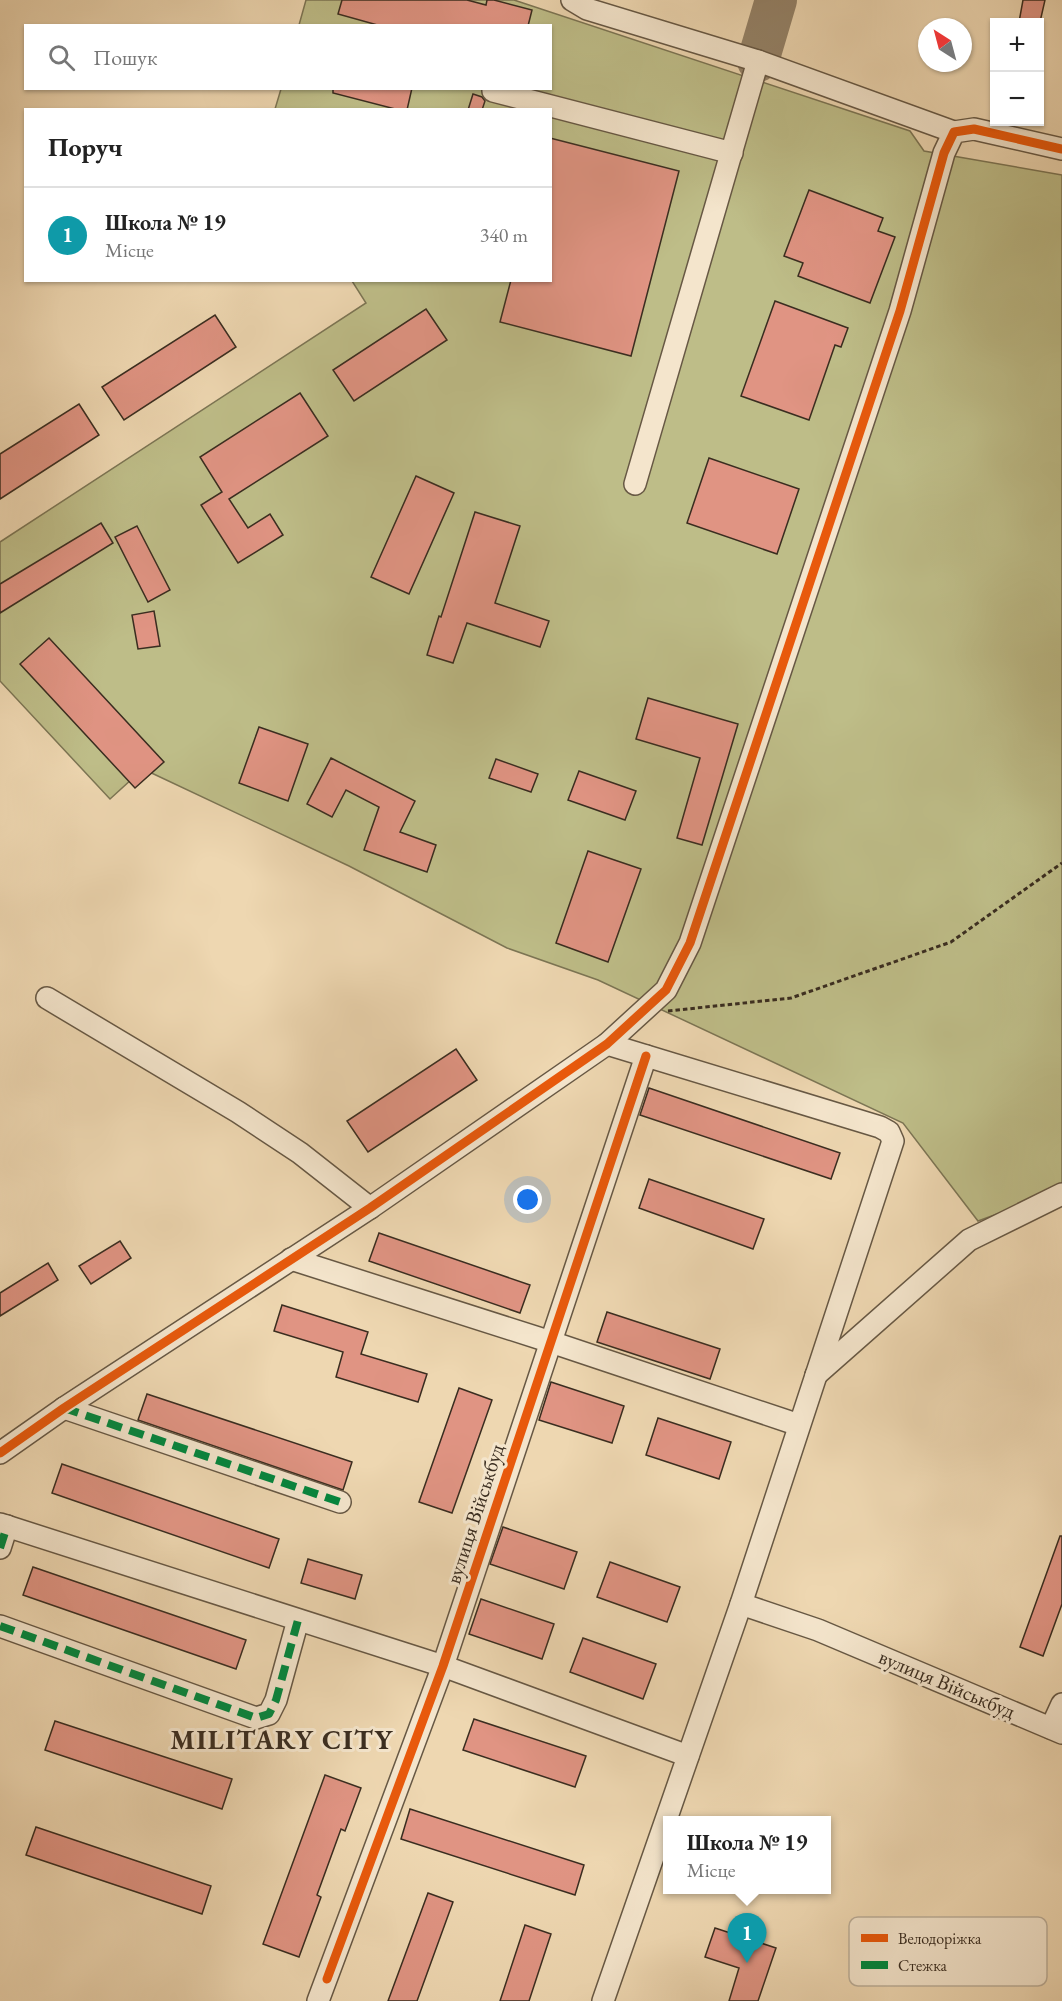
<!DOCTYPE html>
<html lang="uk">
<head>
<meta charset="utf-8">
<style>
	body { margin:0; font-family:"EB Garamond",serif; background:#f2f2f2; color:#222 }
	.controls { position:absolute; right:18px; top:18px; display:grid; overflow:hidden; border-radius:0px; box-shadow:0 2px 4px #0004 }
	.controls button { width:54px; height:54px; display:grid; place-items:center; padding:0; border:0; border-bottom:2px solid #e0e0e0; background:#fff; color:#222; font:30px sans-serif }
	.compass { position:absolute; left:918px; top:18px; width:54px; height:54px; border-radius:50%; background:#fff; box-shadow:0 2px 4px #0004; rotate:324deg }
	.you { position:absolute; left:528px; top:1200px; width:21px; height:21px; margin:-15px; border:4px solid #fff; border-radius:50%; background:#1a73e8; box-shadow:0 0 0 9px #1a73e833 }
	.badge { display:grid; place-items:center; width:39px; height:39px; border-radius:50%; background:#8f2418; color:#fff; font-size:20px; font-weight:700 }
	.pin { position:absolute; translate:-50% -50px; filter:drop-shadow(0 2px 3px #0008) }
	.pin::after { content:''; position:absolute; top:32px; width:21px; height:18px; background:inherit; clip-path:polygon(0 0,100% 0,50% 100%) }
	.popup { position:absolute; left:663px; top:1816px; width:168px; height:78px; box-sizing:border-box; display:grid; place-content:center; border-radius:0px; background:#fff; filter:drop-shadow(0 2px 4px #0005); font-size:20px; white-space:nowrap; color:#767676 }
	.popup b { font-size:22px; color:#222 }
	.popup::after { content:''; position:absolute; left:50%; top:100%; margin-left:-12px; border:12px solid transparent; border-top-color:#fff }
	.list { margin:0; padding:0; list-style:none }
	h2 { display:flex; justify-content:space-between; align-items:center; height:78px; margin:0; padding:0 24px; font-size:26px }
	h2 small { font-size:20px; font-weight:400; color:#767676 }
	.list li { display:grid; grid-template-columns:39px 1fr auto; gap:18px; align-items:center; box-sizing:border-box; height:96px; padding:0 24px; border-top:2px solid #e0e0e0 }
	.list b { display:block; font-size:22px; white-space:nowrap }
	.list p { margin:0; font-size:20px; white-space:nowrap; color:#767676 }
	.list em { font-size:20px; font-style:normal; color:#767676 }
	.icon { flex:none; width:33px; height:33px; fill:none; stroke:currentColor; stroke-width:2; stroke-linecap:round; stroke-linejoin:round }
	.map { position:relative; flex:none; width:1062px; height:2001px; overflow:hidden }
	.search { position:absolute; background:#fff; box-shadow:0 2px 4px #0004; left:24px; top:24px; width:528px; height:66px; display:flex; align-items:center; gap:15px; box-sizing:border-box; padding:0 21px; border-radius:0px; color:#767676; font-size:22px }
	.panel { position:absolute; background:#fff; box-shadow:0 2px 4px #0004; left:24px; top:108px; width:528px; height:174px; border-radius:0px }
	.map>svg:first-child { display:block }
	.green { fill:#bebd88; stroke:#7c7554; stroke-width:1.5 }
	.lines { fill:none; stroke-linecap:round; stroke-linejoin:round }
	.taxiway { stroke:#948268; stroke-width:42 }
	.building { fill:#e09483; stroke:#3a2d20; stroke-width:1.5 }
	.minor-casing { stroke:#675844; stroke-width:24 }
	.path { stroke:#3a2d20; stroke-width:3; stroke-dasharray:4.5 3; stroke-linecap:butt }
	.minor { stroke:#f4e5cc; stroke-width:21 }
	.quiet { stroke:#00873e; stroke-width:8; stroke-dasharray:15 8; stroke-linecap:butt }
	.cycleway-casing { stroke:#f4e5cc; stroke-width:13 }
	.cycleway { stroke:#e8590c; stroke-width:9 }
	.labels { text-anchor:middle; stroke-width:6; stroke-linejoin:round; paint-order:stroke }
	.street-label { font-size:21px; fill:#3a2d20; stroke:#f4e5cc }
	.district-label { font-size:27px; font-weight:bold; letter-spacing:1.5px; fill:#3a2d20; stroke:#f4e5cc }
	.key { fill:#f4e5cc; stroke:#bcae98; stroke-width:1.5 }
	.key-label { font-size:16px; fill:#3a2d20 }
</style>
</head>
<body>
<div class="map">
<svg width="1062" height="2001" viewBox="0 0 1062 2001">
	<rect width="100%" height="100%" fill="#eed7b1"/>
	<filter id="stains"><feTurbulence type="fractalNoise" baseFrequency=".00333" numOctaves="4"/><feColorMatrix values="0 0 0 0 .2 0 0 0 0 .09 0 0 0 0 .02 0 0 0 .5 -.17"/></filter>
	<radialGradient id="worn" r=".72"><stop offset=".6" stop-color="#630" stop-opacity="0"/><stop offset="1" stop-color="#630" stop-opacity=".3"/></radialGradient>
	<!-- green -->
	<polygon class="green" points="306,0 514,0 910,131 924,151 1062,175 1062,1190 978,1221 903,1123 598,980 507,948 349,866 143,769 110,799 0,681 0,542 366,303 352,281 550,280 550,110 275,109 281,89 550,88 550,26 299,25"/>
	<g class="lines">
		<!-- taxiway -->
		<polyline class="taxiway" points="758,61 776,0"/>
	</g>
	<!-- building -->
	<g class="building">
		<polygon points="342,0 467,0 486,5 487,0 494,0 532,10 528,26 381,26 338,14"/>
		<polygon points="1023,0 1045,0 1040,22 1019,22"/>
		<polygon points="333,88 412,88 407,110 399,110 333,93"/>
		<polygon points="473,94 482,97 485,101 482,110 468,110"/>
		<polygon points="550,138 679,171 631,356 500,322 511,280 550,280"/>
		<polygon points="809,190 883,218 878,231 895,237 870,303 798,276 803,263 784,256"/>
		<polygon points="775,301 848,328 841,347 835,345 809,420 741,396"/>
		<polygon points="426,309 447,340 354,401 333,370"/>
		<polygon points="215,315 236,347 124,420 102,387"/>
		<polygon points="300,393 328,436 229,499 248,528 270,514 283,535 238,563 201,505 222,492 200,457"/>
		<polygon points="79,404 99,435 0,499 0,454"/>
		<polygon points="709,458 799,489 777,554 687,523"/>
		<polygon points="416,476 454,493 409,594 371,577"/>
		<polygon points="475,512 520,526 495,603 549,621 540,647 467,623 453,663 427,655 439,616 441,617"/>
		<polygon points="101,523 113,543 0,613 0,584"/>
		<polygon points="137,526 170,590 148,602 115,537"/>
		<polygon points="154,611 160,646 138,649 132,615"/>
		<polygon points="49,638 164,762 135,788 20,664"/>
		<polygon points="648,698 738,724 702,845 677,838 700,758 636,739"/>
		<polygon points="259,727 308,744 288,801 239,783"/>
		<polygon points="331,758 415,801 400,832 436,845 427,872 364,850 379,807 346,790 332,817 307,804"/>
		<polygon points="496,759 538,774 531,792 489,778"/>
		<polygon points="579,771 636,791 625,820 568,800"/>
		<polygon points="588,851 641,869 608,962 556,943"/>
		<polygon points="456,1049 477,1080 368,1152 347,1121"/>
		<polygon points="649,1088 840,1153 831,1179 640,1115"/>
		<polygon points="649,1179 764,1219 753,1249 639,1208"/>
		<polygon points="379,1233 530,1285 520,1313 369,1261"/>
		<polygon points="120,1241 131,1258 91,1284 79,1266"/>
		<polygon points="48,1263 58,1280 0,1316 0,1293"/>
		<polygon points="282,1305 368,1332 361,1354 427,1374 418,1402 336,1377 343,1352 274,1331"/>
		<polygon points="607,1312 720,1349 710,1379 597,1342"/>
		<polygon points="551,1382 624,1406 612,1443 539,1420"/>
		<polygon points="459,1388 492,1400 452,1513 419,1502"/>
		<polygon points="147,1394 352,1462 343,1490 138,1420"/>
		<polygon points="658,1418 731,1442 719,1479 646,1455"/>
		<polygon points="62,1464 279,1539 269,1568 52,1493"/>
		<polygon points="503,1527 577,1552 564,1589 490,1564"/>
		<polygon points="1060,1536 1062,1536 1062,1604 1043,1656 1020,1647"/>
		<polygon points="308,1559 362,1575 355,1599 301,1583"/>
		<polygon points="610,1562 680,1587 667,1622 597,1597"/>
		<polygon points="33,1567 246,1640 236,1669 23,1595"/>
		<polygon points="481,1599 554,1624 542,1659 469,1634"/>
		<polygon points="583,1638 656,1664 643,1699 570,1672"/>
		<polygon points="474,1719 586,1756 575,1787 463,1750"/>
		<polygon points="55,1721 232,1779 222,1809 45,1750"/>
		<polygon points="325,1775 361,1788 345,1831 341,1829 317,1895 321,1897 299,1957 263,1944"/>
		<polygon points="410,1809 584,1865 575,1895 401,1839"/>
		<polygon points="36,1827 211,1886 202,1914 26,1855"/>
		<polygon points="428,1893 453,1902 417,2001 388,2001"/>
		<polygon points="525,1925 551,1934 529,2001 500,2001"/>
		<polygon points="715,1928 776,1948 758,2001 729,2001 739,1968 705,1957"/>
	</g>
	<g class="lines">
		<!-- minor casing -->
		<g class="minor-casing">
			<g id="minor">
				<polyline points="572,0 587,9 758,61 954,132"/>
				<polyline points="493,91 732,153"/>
				<polyline points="635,484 758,61"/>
				<polyline points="47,998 238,1112 300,1153 370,1208"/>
				<polyline points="291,1259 551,1342 799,1425"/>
				<polyline points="816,1375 969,1240 1062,1194"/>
				<polyline points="64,1408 340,1502"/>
				<polyline points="0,1453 64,1408 370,1208 607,1044 666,990 690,943 900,311 944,153 954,132 974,129 1062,149"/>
				<polyline points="0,1524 443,1666 688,1756"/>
				<polyline points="0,1548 7,1526"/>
				<polyline points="741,1604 818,1630 1062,1733"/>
				<polyline points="0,1626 256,1718 269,1714 276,1700 298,1620"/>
				<polyline points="1051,1728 1062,1704"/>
				<polyline points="318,2001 443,1666 646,1056"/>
				<polyline points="603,2001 741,1604 893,1141 889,1132 880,1127 607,1044"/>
			</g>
		</g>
		<!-- path -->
		<polyline class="path" points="668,1011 791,998 951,942 1062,863"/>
		<!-- minor -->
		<use href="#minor" class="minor"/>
		<!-- quiet -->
		<g class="quiet">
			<polyline points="64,1408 340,1502"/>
			<polyline points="0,1548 7,1526"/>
			<polyline points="0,1626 256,1718 269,1714 276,1700 298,1620"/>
		</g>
		<!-- cycleway casing -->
		<g class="cycleway-casing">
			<g id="cycleway">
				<polyline points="0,1453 64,1408 370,1208 607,1044 666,990 690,943 900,311 944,153 954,132 974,129 1062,149"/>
				<polyline points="327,1979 443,1666 646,1056"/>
			</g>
		</g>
		<!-- cycleway -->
		<use href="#cycleway" class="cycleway"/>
	</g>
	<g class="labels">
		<!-- street labels -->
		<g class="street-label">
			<text transform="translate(475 1514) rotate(-72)" y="7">вулиця Військбуд</text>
			<text transform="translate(947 1684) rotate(23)" y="7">вулиця Військбуд</text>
		</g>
		<!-- district labels -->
		<g class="district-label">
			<text x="282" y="1749">MILITARY CITY</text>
		</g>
	</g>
	<!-- legend -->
	<rect x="849" y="1917" width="198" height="69" rx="9" class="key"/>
	<rect x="861" y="1934" width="27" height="8" fill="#e8590c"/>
	<rect x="861" y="1961" width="27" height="8" fill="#00873e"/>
	<g class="key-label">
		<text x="898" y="1944">Велодоріжка</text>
		<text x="898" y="1971">Стежка</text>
	</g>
	<rect width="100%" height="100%" filter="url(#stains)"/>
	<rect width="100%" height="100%" fill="url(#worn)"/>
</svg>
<div class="controls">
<button>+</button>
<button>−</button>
</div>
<svg class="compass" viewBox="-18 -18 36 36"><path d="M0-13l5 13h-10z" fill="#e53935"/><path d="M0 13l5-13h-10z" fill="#767676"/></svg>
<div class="you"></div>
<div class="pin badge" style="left:747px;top:1963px;background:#0f9aa8">1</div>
<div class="popup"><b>Школа № 19</b>Місце</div>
<div class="search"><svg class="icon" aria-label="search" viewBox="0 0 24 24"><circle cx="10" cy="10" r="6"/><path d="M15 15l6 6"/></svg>Пошук</div>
<section class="panel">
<h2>Поруч<small></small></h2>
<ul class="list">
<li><span class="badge" style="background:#0f9aa8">1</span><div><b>Школа № 19</b><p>Місце</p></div><em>340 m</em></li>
</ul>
</section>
</div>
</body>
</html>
